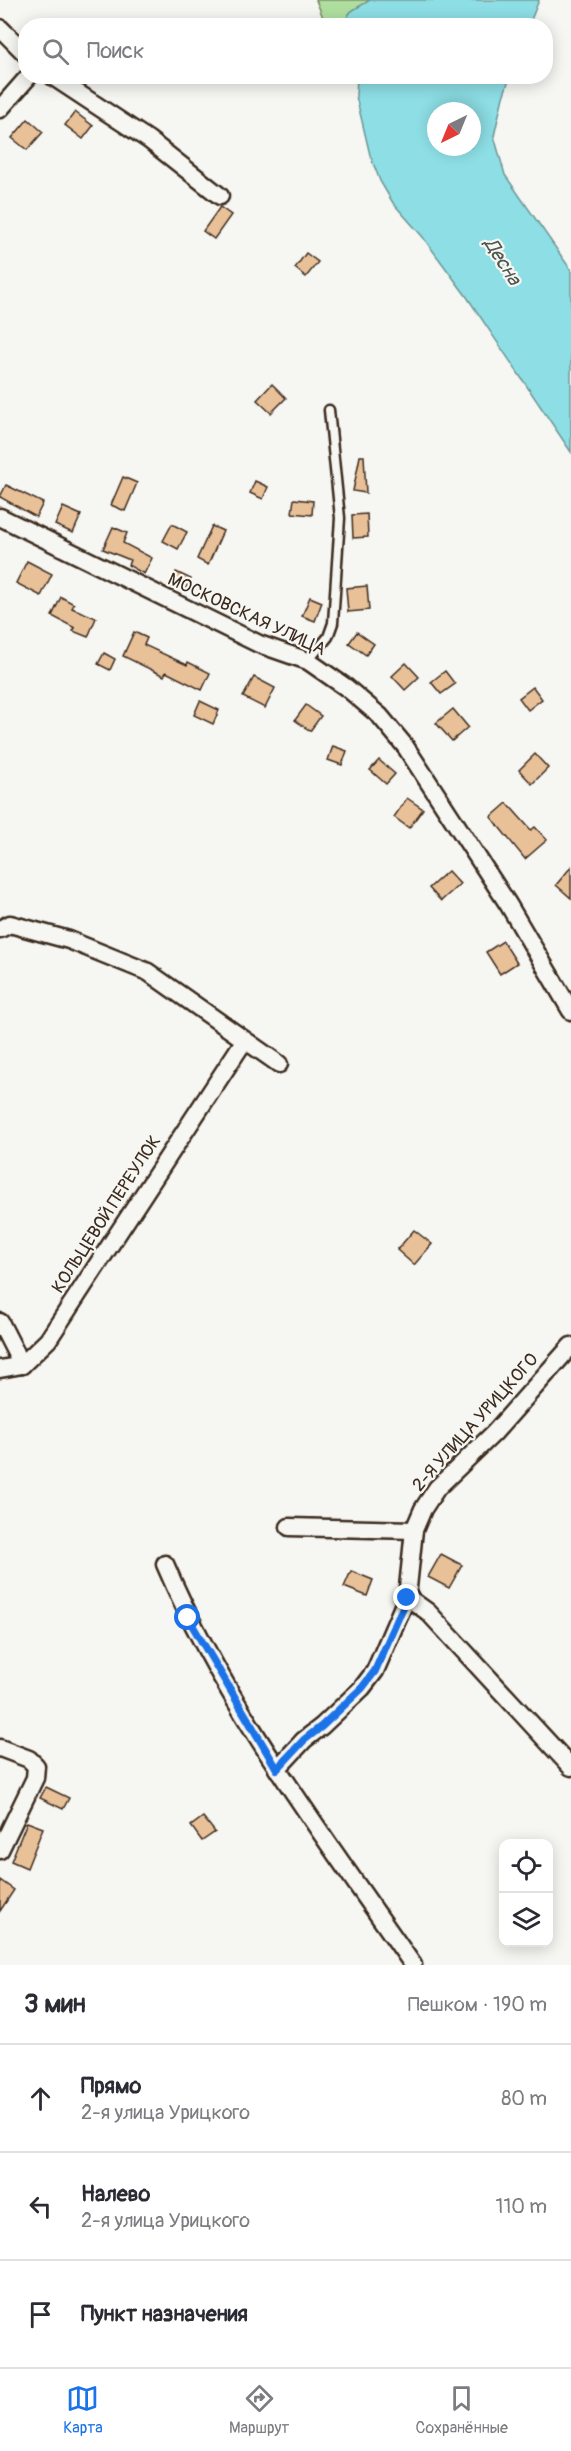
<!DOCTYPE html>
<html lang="ru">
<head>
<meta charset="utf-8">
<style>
	body { margin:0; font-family:Pangolin,sans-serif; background:#f2f2f3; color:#2b2b33 }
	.controls { position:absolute; right:18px; bottom:18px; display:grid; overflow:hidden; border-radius:12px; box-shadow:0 3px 15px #0003 }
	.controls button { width:54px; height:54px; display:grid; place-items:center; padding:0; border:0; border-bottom:2px solid #e1e1e2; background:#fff; color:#2b2b33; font:30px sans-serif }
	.compass { position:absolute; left:427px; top:102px; width:54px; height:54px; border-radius:50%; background:#fff; box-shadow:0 3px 15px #0003; rotate:223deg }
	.stop { position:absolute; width:18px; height:18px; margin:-14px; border:4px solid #1a73e8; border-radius:50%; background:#fff }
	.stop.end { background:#1a73e8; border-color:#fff; box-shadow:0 2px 6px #0008 }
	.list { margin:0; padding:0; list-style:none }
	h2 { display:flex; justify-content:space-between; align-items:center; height:78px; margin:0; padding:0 24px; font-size:26px }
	h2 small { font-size:20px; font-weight:400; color:#7c7c81 }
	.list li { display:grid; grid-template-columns:39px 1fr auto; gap:18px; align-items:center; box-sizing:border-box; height:108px; padding:0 24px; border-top:2px solid #e1e1e2 }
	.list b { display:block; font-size:22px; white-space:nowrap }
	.list p { margin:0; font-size:20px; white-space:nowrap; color:#7c7c81 }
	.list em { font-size:20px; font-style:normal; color:#7c7c81 }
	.icon { flex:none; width:33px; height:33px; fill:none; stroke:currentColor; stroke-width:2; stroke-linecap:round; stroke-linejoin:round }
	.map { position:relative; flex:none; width:571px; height:1965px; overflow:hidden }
	.search { position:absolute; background:#fff; box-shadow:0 3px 15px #0003; left:18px; right:18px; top:18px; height:66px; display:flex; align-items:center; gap:15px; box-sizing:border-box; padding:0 21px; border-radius:24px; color:#7c7c81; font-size:22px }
	.sheet { height:402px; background:#fff }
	nav { display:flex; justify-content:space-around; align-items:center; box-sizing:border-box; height:84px; border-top:2px solid #e1e1e2; background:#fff; font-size:16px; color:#7c7c81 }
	nav a { display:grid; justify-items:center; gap:3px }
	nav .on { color:#1a73e8 }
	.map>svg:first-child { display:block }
	.green { fill:#afdf9f; stroke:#75845e; stroke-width:1.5 }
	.water { fill:#8ddee5; stroke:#6c9695; stroke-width:1.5; fill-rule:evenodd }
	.building { fill:#e9c199; stroke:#3b2a1e; stroke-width:1.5 }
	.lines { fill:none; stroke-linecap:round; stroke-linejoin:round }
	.lane-casing { stroke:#3b2a1e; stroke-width:13 }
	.street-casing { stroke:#3b2a1e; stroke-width:21 }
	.lane { stroke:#f6f6f2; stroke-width:8 }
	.street { stroke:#f6f6f2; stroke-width:16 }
	.route { stroke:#1a73e8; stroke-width:8 }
	.labels { text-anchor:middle; stroke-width:4.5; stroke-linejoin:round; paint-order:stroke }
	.street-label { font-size:18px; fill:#3b2a1e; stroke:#f6f6f2 }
	.water-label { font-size:20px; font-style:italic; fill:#505750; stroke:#f6f6f2 }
</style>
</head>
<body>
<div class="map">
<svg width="571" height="1965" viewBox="0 0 571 1965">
	<rect width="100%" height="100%" fill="#f6f6f2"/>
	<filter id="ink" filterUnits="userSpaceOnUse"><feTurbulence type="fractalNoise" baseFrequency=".0167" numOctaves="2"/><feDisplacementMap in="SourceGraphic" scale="12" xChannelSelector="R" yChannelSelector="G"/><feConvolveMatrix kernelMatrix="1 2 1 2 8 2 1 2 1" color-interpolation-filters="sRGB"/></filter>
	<g filter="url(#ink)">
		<!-- green -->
		<path class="green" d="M316 0H370C360 8 345 9 347 25H326Z"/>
		<!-- water -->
		<g class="water">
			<path d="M370 0H539L529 25H347C345 9 360 8 370 0Z"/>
			<path d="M357 77H510L503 97 494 136 505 175 571 270V452L467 297 422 236 393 203 380 181 370 155 356 96ZM436 111H472V147H436Z"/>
		</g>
		<!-- building -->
		<g class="building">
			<polygon points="75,112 93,126 83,139 65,125"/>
			<polygon points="28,119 43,132 27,150 12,138"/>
			<polygon points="220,207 231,215 214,239 203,231"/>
			<polygon points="306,253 318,262 306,277 295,268"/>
			<polygon points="272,384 286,398 271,413 257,400"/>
			<polygon points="360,456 364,456 366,493 353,491"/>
			<polygon points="123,477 137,483 125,511 111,505"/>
			<polygon points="255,481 268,487 263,499 250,493"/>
			<polygon points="6,485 43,503 36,517 0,497"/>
			<polygon points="294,499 313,501 312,515 292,513"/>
			<polygon points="63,507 81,515 73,533 55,525"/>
			<polygon points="367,514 368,537 353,538 352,515"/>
			<polygon points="172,524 187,532 178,549 163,541"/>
			<polygon points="212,526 223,531 208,565 197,559"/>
			<polygon points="113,527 127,533 123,543 152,558 144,574 128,565 130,560 103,549"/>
			<polygon points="27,561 52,574 41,596 16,583"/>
			<polygon points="176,572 191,579 185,590 171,584"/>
			<polygon points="367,586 369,610 348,612 346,588"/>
			<polygon points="61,597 74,604 72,608 96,618 88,637 73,631 75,628 52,616"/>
			<polygon points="310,597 322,602 315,621 302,616"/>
			<polygon points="134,632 147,638 144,645 187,665 188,662 210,673 202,690 166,672 164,676 123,656"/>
			<polygon points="357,632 374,644 366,655 349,643"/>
			<polygon points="104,653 115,659 110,670 98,664"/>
			<polygon points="406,663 419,677 405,690 392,676"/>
			<polygon points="445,671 455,684 441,694 431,682"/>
			<polygon points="254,677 275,688 265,708 243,697"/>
			<polygon points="533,687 542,699 528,710 519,698"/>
			<polygon points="200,701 219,710 213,724 194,715"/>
			<polygon points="306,705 321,716 310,731 295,720"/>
			<polygon points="453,709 468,727 452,741 436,723"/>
			<polygon points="333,746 347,751 342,765 328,760"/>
			<polygon points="535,754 548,768 532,784 519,770"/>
			<polygon points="379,760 395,774 386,784 370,770"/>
			<polygon points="407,798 423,809 409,828 394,817"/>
			<polygon points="507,803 531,830 535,827 547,840 525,859 491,817"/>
			<polygon points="571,867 571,898 556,885"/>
			<polygon points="448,871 460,884 441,901 429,888"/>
			<polygon points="503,941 517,963 500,974 486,952"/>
			<polygon points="414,1230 432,1244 414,1265 397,1250"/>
			<polygon points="441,1554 462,1565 449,1588 428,1577"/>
			<polygon points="351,1571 373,1580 367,1596 344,1587"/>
			<polygon points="46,1787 69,1798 63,1809 40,1798"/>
			<polygon points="203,1817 215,1832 202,1841 191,1826"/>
			<polygon points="27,1822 43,1828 27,1868 11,1861"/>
			<polygon points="0,1880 14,1890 0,1911"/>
		</g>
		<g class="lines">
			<!-- lane casing -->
			<g class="lane-casing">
				<polyline id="lane" points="308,661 328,637 333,623 340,518 329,410"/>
			</g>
			<!-- street casing -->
			<g class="street-casing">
				<g id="street">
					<polyline points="0,28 26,54"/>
					<polyline points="52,76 149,140 220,196"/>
					<polyline points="0,109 29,76"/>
					<polyline points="0,517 259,644 308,661 347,688 380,716 405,746 508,904 571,1011"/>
					<polyline points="0,929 10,924 69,940 148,972 279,1064"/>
					<polyline points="0,1322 22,1365"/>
					<polyline points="22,1365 48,1340 244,1041"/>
					<polyline points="0,1369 22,1365"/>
					<polyline points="289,1527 414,1530"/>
					<path d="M165 1564C227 1709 324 1836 413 1965"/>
					<polyline points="407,1597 428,1612 571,1767"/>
					<polyline points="0,1748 29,1759 36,1766 35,1778 0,1850"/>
					<polyline points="277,1769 304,1740 322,1726 362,1688 375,1671 407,1597 414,1530 423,1509 437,1488 494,1433 571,1346"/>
				</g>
			</g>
			<!-- lane -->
			<use href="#lane" class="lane"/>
			<!-- street -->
			<use href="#street" class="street"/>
		</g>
	</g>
	<g class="lines" filter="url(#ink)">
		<!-- route -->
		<polyline class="route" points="188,1618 277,1769 304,1740 322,1726 362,1688 375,1671 407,1598"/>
	</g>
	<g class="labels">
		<!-- street labels -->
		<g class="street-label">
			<text transform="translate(247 614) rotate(25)" y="6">МОСКОВСКАЯ УЛИЦА</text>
			<text transform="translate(106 1214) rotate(-57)" y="6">КОЛЬЦЕВОЙ ПЕРЕУЛОК</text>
			<text transform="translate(475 1422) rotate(-48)" y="6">2-Я УЛИЦА УРИЦКОГО</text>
		</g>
		<!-- water labels -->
		<g class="water-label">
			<text transform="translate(503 261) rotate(58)" y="7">Десна</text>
		</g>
	</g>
</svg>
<div class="controls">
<button><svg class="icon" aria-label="locate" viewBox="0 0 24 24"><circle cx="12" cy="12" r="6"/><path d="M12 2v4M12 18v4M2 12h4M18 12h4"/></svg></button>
<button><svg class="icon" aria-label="layers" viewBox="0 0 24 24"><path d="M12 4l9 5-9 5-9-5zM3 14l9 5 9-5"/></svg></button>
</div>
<svg class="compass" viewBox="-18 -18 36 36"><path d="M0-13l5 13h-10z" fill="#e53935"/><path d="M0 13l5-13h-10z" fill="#7c7c81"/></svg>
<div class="stop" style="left:188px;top:1618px"></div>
<div class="stop end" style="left:407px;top:1598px"></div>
<div class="search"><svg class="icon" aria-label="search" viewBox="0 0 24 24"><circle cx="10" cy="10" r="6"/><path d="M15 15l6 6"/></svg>Поиск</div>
</div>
<section class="sheet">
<h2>3 мин<small>Пешком · 190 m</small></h2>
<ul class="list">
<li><svg class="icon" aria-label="ahead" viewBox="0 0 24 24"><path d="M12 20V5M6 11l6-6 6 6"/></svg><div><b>Прямо</b><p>2-я улица Урицкого</p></div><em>80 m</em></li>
<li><svg class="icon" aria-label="left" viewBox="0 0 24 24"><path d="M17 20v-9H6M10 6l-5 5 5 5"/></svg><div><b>Налево</b><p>2-я улица Урицкого</p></div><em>110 m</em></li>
<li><svg class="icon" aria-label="arrive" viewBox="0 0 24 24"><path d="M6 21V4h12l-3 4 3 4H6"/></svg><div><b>Пункт назначения</b></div></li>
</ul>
</section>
<nav>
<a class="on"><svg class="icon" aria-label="map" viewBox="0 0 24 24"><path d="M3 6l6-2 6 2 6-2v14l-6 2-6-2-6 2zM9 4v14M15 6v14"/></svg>Карта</a>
<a><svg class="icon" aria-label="directions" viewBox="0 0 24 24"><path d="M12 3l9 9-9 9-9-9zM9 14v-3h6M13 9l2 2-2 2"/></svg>Маршрут</a>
<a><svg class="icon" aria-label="saved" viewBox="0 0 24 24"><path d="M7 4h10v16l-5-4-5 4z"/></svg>Сохранённые</a>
</nav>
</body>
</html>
